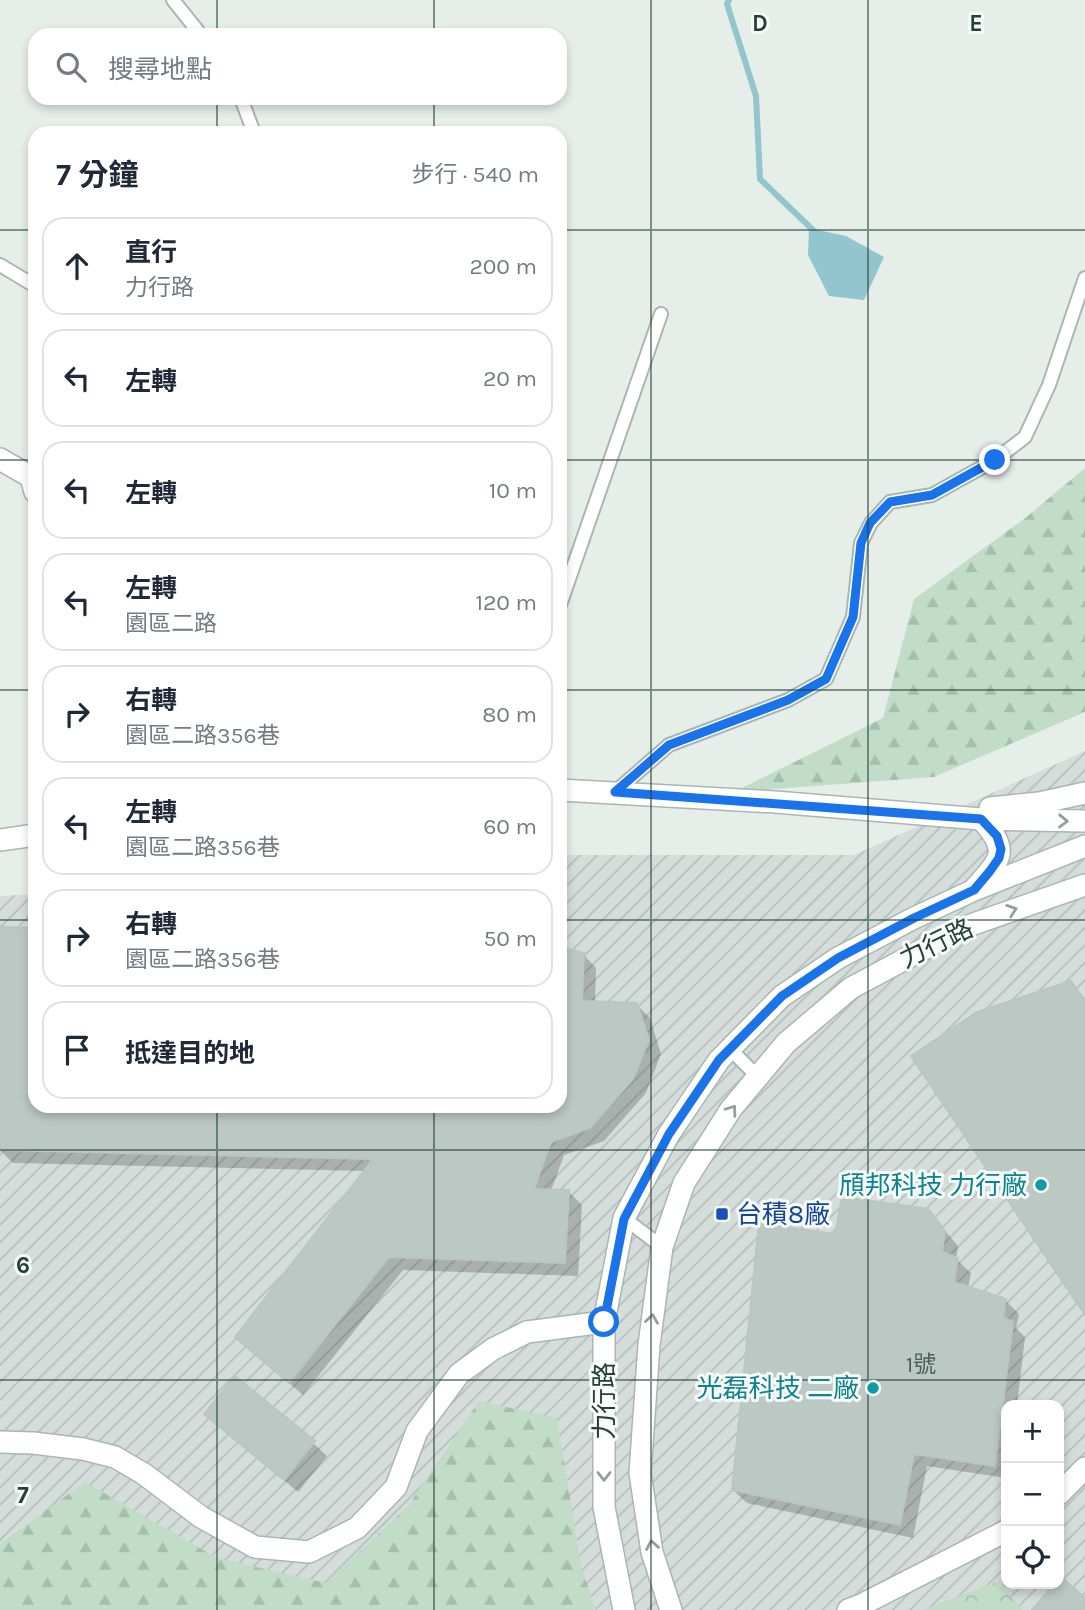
<!DOCTYPE html>
<html lang="zh-TW">
<head>
<meta charset="utf-8">
<style>
	body { margin:0; font-family:Karla,"Noto Sans TC",sans-serif; background:#f2f2f3; color:#1f2937 }
	.controls { position:absolute; right:21px; bottom:21px; display:grid; overflow:hidden; border-radius:14px; box-shadow:0 4px 10px #0003 }
	.controls button { width:63px; height:63px; display:grid; place-items:center; padding:0; border:0; border-bottom:2px solid #e0e1e3; background:#fff; color:#1f2937; font:35px sans-serif }
	.stop { position:absolute; width:21px; height:21px; margin:-16px; border:5px solid #1a73e8; border-radius:50%; background:#fff }
	.stop.end { background:#1a73e8; border-color:#fff; box-shadow:0 2px 7px #0008 }
	.list { margin:0; padding:0; list-style:none }
	h2 { display:flex; justify-content:space-between; align-items:center; height:91px; margin:0; padding:0 28px; font-size:30px }
	h2 small { font-size:23px; font-weight:400; color:#747a83 }
	.list li { display:grid; grid-template-columns:46px 1fr auto; gap:21px; align-items:center; box-sizing:border-box; height:98px; margin:0 14px 14px; padding:0 14px; border:2px solid #e0e1e3; border-radius:21px }
	.list b { display:block; font-size:26px; white-space:nowrap }
	.list p { margin:0; font-size:23px; white-space:nowrap; color:#747a83 }
	.list em { font-size:23px; font-style:normal; color:#747a83 }
	.icon { flex:none; width:38px; height:38px; fill:none; stroke:currentColor; stroke-width:2; stroke-linecap:round; stroke-linejoin:round }
	.map { position:relative; flex:none; width:1085px; height:1610px; overflow:hidden }
	.search { position:absolute; background:#fff; box-shadow:0 4px 10px #0003; left:28px; top:28px; width:539px; height:77px; display:flex; align-items:center; gap:18px; box-sizing:border-box; padding:0 24px; border-radius:21px; color:#747a83; font-size:26px }
	.panel { position:absolute; background:#fff; box-shadow:0 4px 10px #0003; left:28px; top:126px; width:539px; height:987px; border-radius:21px }
	.map>svg:first-child { display:block }
	.industrial { fill:url(#industrial-furrows); fill-rule:evenodd }
	.forest { fill:url(#forest-firs) }
	.park { fill:url(#park-crowns) }
	.water { fill:#92c5ce }
	.shadow { fill:#0003 }
	.lines { fill:none; stroke-linecap:round; stroke-linejoin:round }
	.stream { stroke:#92c5ce; stroke-width:6 }
	.building { fill:#bbc8c3; stroke:#b8c7c1; stroke-width:2 }
	.service-casing { stroke:#a9b6b1; stroke-width:16 }
	.minor-casing { stroke:#a9b6b1; stroke-width:24 }
	.tertiary-casing { stroke:#a9b6b1; stroke-width:24 }
	.service { stroke:#fff; stroke-width:12 }
	.minor { stroke:#fff; stroke-width:21 }
	.tertiary { stroke:#fff; stroke-width:21 }
	.oneway { stroke:#929f9c }
	.route { stroke:#1a73e8; stroke-width:9 }
	.grid { fill:none; stroke:#263f38; stroke-width:2; stroke-opacity:0.55 }
	.culture-dot { fill:#0f9aa8; stroke:#f6faf8; stroke-width:2.5 }
	.transit-dot { fill:#1a4fb4; stroke:#f6faf8; stroke-width:2.5 }
	.labels { text-anchor:middle; stroke-width:6; stroke-linejoin:round; paint-order:stroke }
	.number-label { font-size:23px; fill:#4b615b }
	.street-label { font-size:26px; fill:#263f38; stroke:#f6faf8 }
	.culture-label { font-size:26px; fill:#0d838f; stroke:#f6faf8; text-anchor:end }
	.transit-label { font-size:26px; fill:#164399; stroke:#f6faf8; text-anchor:start }
	.grid-label { font-size:23px; text-anchor:middle; font-weight:bold; fill:#263f38; stroke:#f6faf8; stroke-width:6; stroke-linejoin:round; paint-order:stroke }
</style>
</head>
<body>
<div class="map">
<svg width="1085" height="1610" viewBox="0 0 1085 1610">
	<defs>
		<pattern id="industrial-furrows" width="10" height="10" patternUnits="userSpaceOnUse" patternTransform="scale(1.75)"><rect width="10" height="10" fill="#d4ddd9"/><path d="M-1 1l2-2M0 10L10 0M9 11l2-2" fill="none" stroke="#b6bfbb"/></pattern>
		<pattern id="forest-firs" width="22" height="20" patternUnits="userSpaceOnUse" patternTransform="scale(1.75)"><rect width="22" height="20" fill="#c1ddc8"/><path d="M5 1l3.5 6h-7zM16 11l3.5 6h-7z" fill="#a6bfad"/></pattern>
		<pattern id="park-crowns" width="20" height="18" patternUnits="userSpaceOnUse" patternTransform="scale(1.75)"><rect width="20" height="18" fill="#c1ddc8"/><path d="M2 6a3 3 0 1 1 6 0M12 15a3 3 0 1 1 6 0" fill="none" stroke="#a6bfad"/></pattern>
	</defs>
	<rect width="100%" height="100%" fill="#e6eeea"/>
	<!-- industrial -->
	<path class="industrial" d="M1085 751V1610H0V896L35 894V1106H560V855H854ZM1006 1405H1059V1584H1006Z"/>
	<!-- forest -->
	<g class="forest">
		<polygon points="1085,468 1085,712 934,777 734,792 883,718 914,599 1024,519"/>
		<polygon points="479,1401 557,1418 582,1570 596,1610 0,1610 0,1544 85,1482 217,1558 326,1583 408,1506"/>
	</g>
	<!-- park -->
	<polygon class="park" points="999,1581 1023,1610 922,1610"/>
	<!-- water -->
	<polygon class="water" points="809,228 846,236 884,257 864,300 829,296 808,255"/>
	<!-- shadow -->
	<g class="shadow">
		<polygon points="0,928 35,929 35,1106 560,1106 560,943 561,949 583,954 596,968 595,1003 637,1005 650,1018 661,1054 646,1093 604,1141 564,1155 551,1191 569,1192 582,1205 578,1276 403,1270 303,1395 250,1350 366,1171 13,1163 0,1150"/>
		<polygon points="928,1211 958,1246 956,1259 971,1273 968,1288 1005,1300 1019,1314 1016,1328 1025,1337 1017,1405 1006,1405 1006,1478 927,1466 913,1538 747,1503 733,1490 836,1236"/>
		<polygon points="220,1427 313,1443 327,1456 298,1492"/>
	</g>
	<g class="lines">
		<!-- stream -->
		<polyline class="stream" points="729,0 727,4 756,96 760,179 816,233"/>
	</g>
	<!-- building -->
	<g class="building">
		<polygon points="0,927 35,928 35,1106 560,1106 560,947 584,953 582,1001 637,1003 649,1040 633,1079 590,1128 551,1142 534,1189 569,1190 565,1263 389,1257 289,1383 235,1337 373,1159 0,1150"/>
		<polygon points="1071,981 1085,1001 1085,1315 911,1056 977,1012"/>
		<polygon points="842,1197 928,1209 945,1231 942,1252 958,1258 954,1282 1006,1299 1003,1317 1013,1322 995,1466 914,1454 900,1525 732,1490 759,1223 835,1234"/>
		<polygon points="235,1376 315,1441 284,1480 204,1414"/>
		<polygon points="1060,1576 1085,1598 1085,1610 1032,1610 1054,1584 1059,1584"/>
	</g>
	<g class="lines">
		<!-- service casing -->
		<g class="service-casing">
			<g id="service">
				<polyline points="173,0 201,35"/>
				<polyline points="241,98 254,133"/>
				<polyline points="0,265 35,286"/>
				<polyline points="560,605 661,314"/>
				<polyline points="615,792 669,745 788,700 826,679 853,617 861,543 871,523 890,502 932,495 995,460 1025,437 1049,385 1085,278"/>
				<polyline points="730,1049 758,1077"/>
				<polyline points="624,1218 662,1247"/>
			</g>
		</g>
		<!-- minor casing -->
		<g class="minor-casing">
			<g id="minor">
				<polyline points="0,459 31,477 35,492"/>
				<polyline points="0,1442 33,1443 83,1449 115,1457 144,1474 201,1517 255,1547 309,1552 357,1528 396,1487 417,1431 459,1374 493,1349 527,1332 604,1322"/>
				<polyline points="1059,1494 1085,1468"/>
				<polyline points="848,1610 861,1605 1006,1531"/>
			</g>
		</g>
		<!-- tertiary casing -->
		<g class="tertiary-casing">
			<g id="tertiary">
				<polyline points="560,790 775,802 981,819 1085,821"/>
				<polyline points="990,808 1039,803 1085,793"/>
				<polyline points="0,840 35,835"/>
				<path d="M975 888C1002 858 1010 851 981 819"/>
				<polyline points="624,1610 604,1507 604,1322 624,1218 669,1134 719,1060 782,996 838,958 914,918 974,890 1085,846"/>
				<polyline points="671,1610 652,1552 640,1473 649,1345 662,1247 684,1183 731,1109 786,1043 851,988 965,927 1085,885"/>
			</g>
		</g>
		<!-- service -->
		<use href="#service" class="service"/>
		<!-- minor -->
		<use href="#minor" class="minor"/>
		<!-- tertiary -->
		<use href="#tertiary" class="tertiary"/>
	</g>
	<!-- one-way arrows -->
	<defs><path id="oneway-chevron" d="M-2-3.5L2.5 0L-2 3.5" fill="none" stroke-width="1.6" stroke-linecap="round" stroke-linejoin="round" transform="scale(1.75)"/></defs>
	<g class="oneway">
		<use href="#oneway-chevron" transform="translate(1063 821) rotate(1)"/>
		<use href="#oneway-chevron" transform="translate(1012 910) rotate(-19)"/>
		<use href="#oneway-chevron" transform="translate(732 1110) rotate(-54)"/>
		<use href="#oneway-chevron" transform="translate(652 1319) rotate(-82)"/>
		<use href="#oneway-chevron" transform="translate(604 1476) rotate(90)"/>
		<use href="#oneway-chevron" transform="translate(652 1545) rotate(-100)"/>
	</g>
	<g class="lines">
		<!-- route -->
		<polyline class="route" points="604,1322 624,1219 669,1134 719,1060 782,996 838,958 914,918 974,890 990,871 999,858 1001,849 997,836 981,819 615,792 669,745 788,700 826,679 853,617 861,543 870,523 890,502 932,495 995,460"/>
	</g>
	<!-- grid -->
	<path class="grid" d="M217 0V35M434 0V35M651 0V1610M868 0V1610M217 98V133M434 98V133M0 230H35M560 230H1085M0 460H35M560 460H1085M0 690H35M560 690H1085M0 920H35M560 920H1085M217 1106V1610M434 1106V1610M0 1150H1085M0 1380H1085"/>
	<!-- markers -->
	<g class="culture-dot">
		<circle cx="1041" cy="1185" r="7"/>
		<circle cx="873" cy="1388" r="7"/>
	</g>
	<rect class="transit-dot" x="715" y="1207" width="14" height="14" rx="3.5"/>
	<g class="labels">
		<!-- number labels -->
		<g class="number-label">
			<text x="921" y="1372">1號</text>
		</g>
		<!-- street labels -->
		<g class="street-label">
			<text transform="translate(936 943) rotate(-26)" y="9">力行路</text>
			<text transform="translate(604 1401) rotate(-90)" y="9">力行路</text>
		</g>
		<!-- culture labels -->
		<g class="culture-label">
			<text x="1027" y="1194">頎邦科技 力行廠</text>
			<text x="859" y="1397">光磊科技 二廠</text>
		</g>
		<!-- transit labels -->
		<g class="transit-label">
			<text x="736" y="1223">台積8廠</text>
		</g>
	</g>
	<g class="grid-label">
		<text x="760" y="31">D</text>
		<text x="976" y="31">E</text>
		<text x="23" y="1273">6</text>
		<text x="23" y="1503">7</text>
	</g>
</svg>
<div class="controls">
<button>+</button>
<button>−</button>
<button><svg class="icon" aria-label="locate" viewBox="0 0 24 24"><circle cx="12" cy="12" r="6"/><path d="M12 2v4M12 18v4M2 12h4M18 12h4"/></svg></button>
</div>
<div class="stop" style="left:604px;top:1322px"></div>
<div class="stop end" style="left:995px;top:460px"></div>
<div class="search"><svg class="icon" aria-label="search" viewBox="0 0 24 24"><circle cx="10" cy="10" r="6"/><path d="M15 15l6 6"/></svg>搜尋地點</div>
<section class="panel">
<h2>7 分鐘<small>步行 · 540 m</small></h2>
<ul class="list">
<li><svg class="icon" aria-label="ahead" viewBox="0 0 24 24"><path d="M12 20V5M6 11l6-6 6 6"/></svg><div><b>直行</b><p>力行路</p></div><em>200 m</em></li>
<li><svg class="icon" aria-label="left" viewBox="0 0 24 24"><path d="M17 20v-9H6M10 6l-5 5 5 5"/></svg><div><b>左轉</b></div><em>20 m</em></li>
<li><svg class="icon" aria-label="left" viewBox="0 0 24 24"><path d="M17 20v-9H6M10 6l-5 5 5 5"/></svg><div><b>左轉</b></div><em>10 m</em></li>
<li><svg class="icon" aria-label="left" viewBox="0 0 24 24"><path d="M17 20v-9H6M10 6l-5 5 5 5"/></svg><div><b>左轉</b><p>園區二路</p></div><em>120 m</em></li>
<li><svg class="icon" aria-label="right" viewBox="0 0 24 24"><path d="M7 20v-9h11M14 6l5 5-5 5"/></svg><div><b>右轉</b><p>園區二路356巷</p></div><em>80 m</em></li>
<li><svg class="icon" aria-label="left" viewBox="0 0 24 24"><path d="M17 20v-9H6M10 6l-5 5 5 5"/></svg><div><b>左轉</b><p>園區二路356巷</p></div><em>60 m</em></li>
<li><svg class="icon" aria-label="right" viewBox="0 0 24 24"><path d="M7 20v-9h11M14 6l5 5-5 5"/></svg><div><b>右轉</b><p>園區二路356巷</p></div><em>50 m</em></li>
<li><svg class="icon" aria-label="arrive" viewBox="0 0 24 24"><path d="M6 21V4h12l-3 4 3 4H6"/></svg><div><b>抵達目的地</b></div></li>
</ul>
</section>
</div>
</body>
</html>
